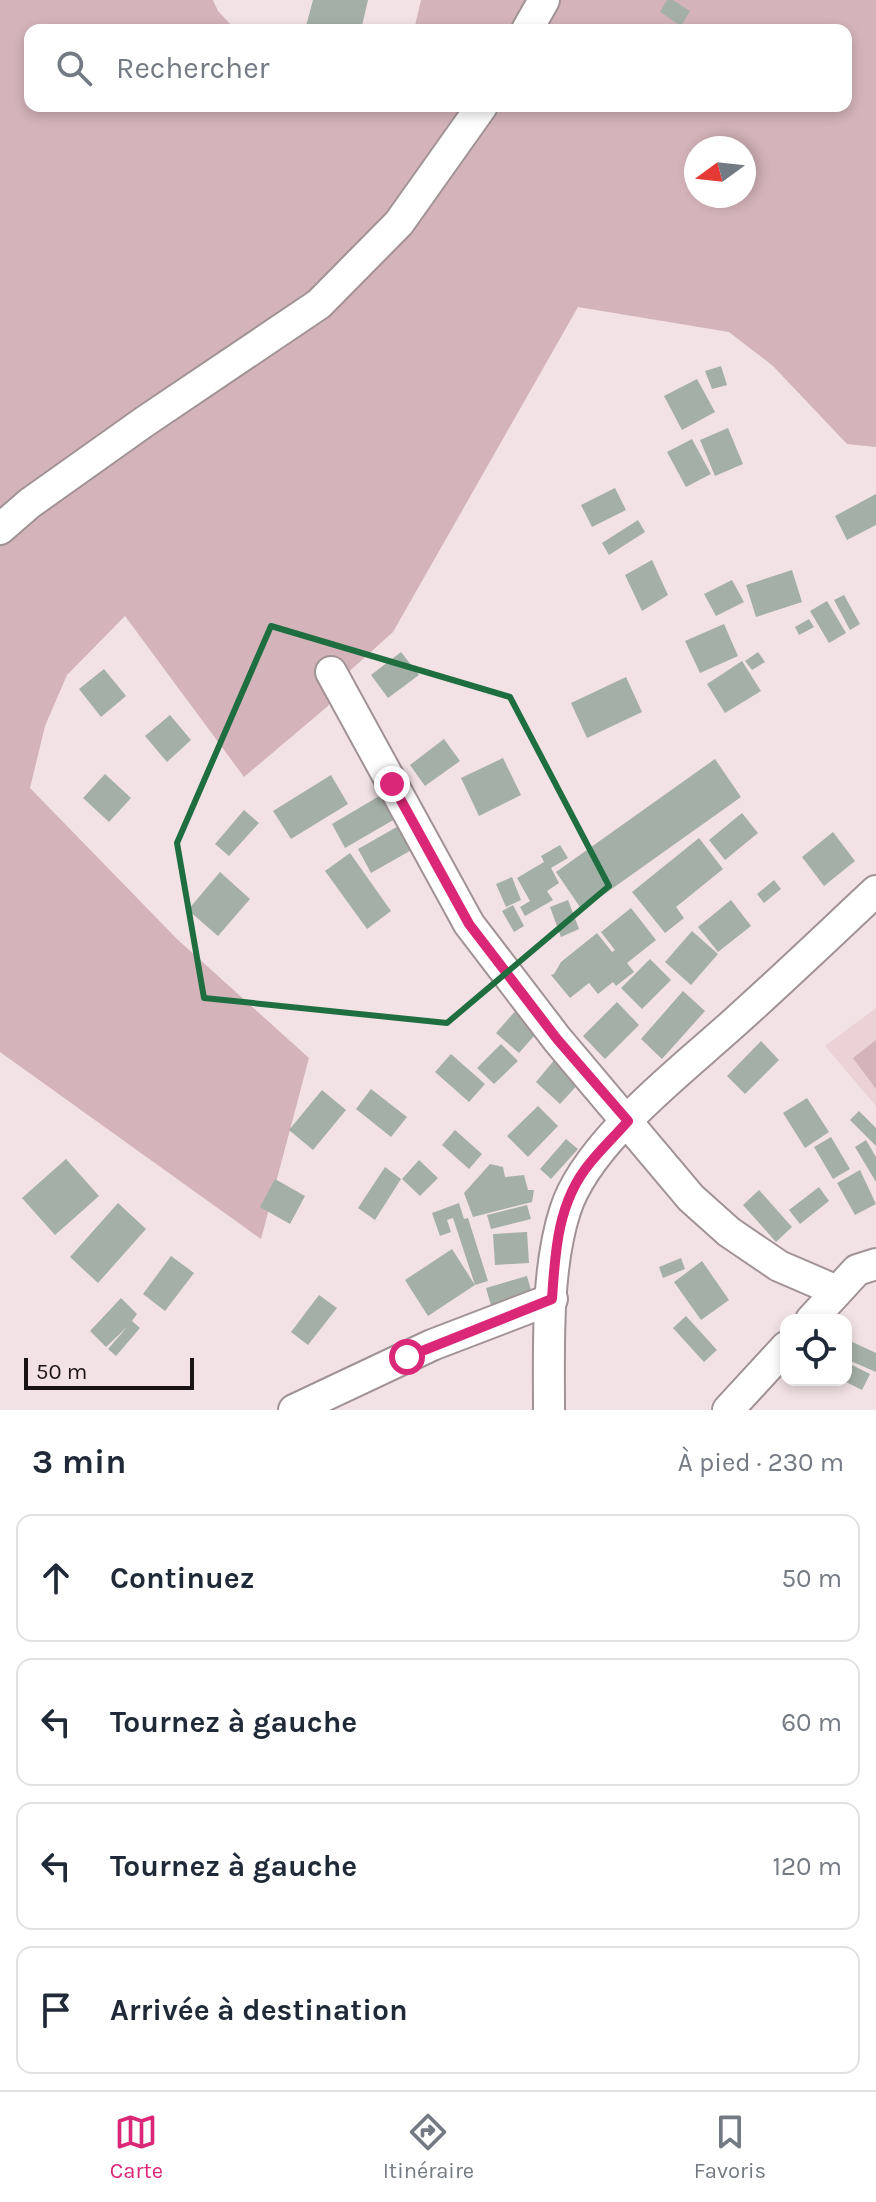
<!DOCTYPE html>
<html lang="fr">
<head>
<meta charset="utf-8">
<style>
	body { margin:0; font-family:Karla,sans-serif; background:#f2f2f3; color:#1f2937 }
	.controls { position:absolute; right:24px; bottom:24px; display:grid; overflow:hidden; border-radius:16px; box-shadow:0 4px 12px #0003 }
	.controls button { width:72px; height:72px; display:grid; place-items:center; padding:0; border:0; border-bottom:2px solid #e0e1e3; background:#fff; color:#1f2937; font:40px sans-serif }
	.compass { position:absolute; left:684px; top:136px; width:72px; height:72px; border-radius:50%; background:#fff; box-shadow:0 4px 12px #0003; rotate:255deg }
	.scale { position:absolute; left:24px; bottom:20px; width:170px; box-sizing:border-box; padding-left:8px; border:4px solid #1a1416; border-top:0; font-size:22px; line-height:28px; white-space:nowrap; color:#1a1416; -webkit-text-stroke:6px #f2e2e5; paint-order:stroke }
	.stop { position:absolute; width:24px; height:24px; margin:-18px; border:6px solid #db2777; border-radius:50%; background:#fff }
	.stop.end { background:#db2777; border-color:#fff; box-shadow:0 2px 8px #0008 }
	.list { margin:0; padding:0; list-style:none }
	h2 { display:flex; justify-content:space-between; align-items:center; height:104px; margin:0; padding:0 32px; font-size:34px }
	h2 small { font-size:26px; font-weight:400; color:#747a83 }
	.list li { display:grid; grid-template-columns:52px 1fr auto; gap:24px; align-items:center; box-sizing:border-box; height:128px; margin:0 16px 16px; padding:0 16px; border:2px solid #e0e1e3; border-radius:16px }
	.list b { display:block; font-size:30px; white-space:nowrap }
	.list em { font-size:26px; font-style:normal; color:#747a83 }
	.icon { flex:none; width:44px; height:44px; fill:none; stroke:currentColor; stroke-width:2; stroke-linecap:round; stroke-linejoin:round }
	.map { position:relative; flex:none; width:876px; height:1410px; overflow:hidden }
	.search { position:absolute; background:#fff; box-shadow:0 4px 12px #0003; left:24px; right:24px; top:24px; height:88px; display:flex; align-items:center; gap:20px; box-sizing:border-box; padding:0 28px; border-radius:16px; color:#747a83; font-size:30px }
	.sheet { height:680px; background:#fff }
	nav { display:flex; justify-content:space-around; align-items:center; box-sizing:border-box; height:112px; border-top:2px solid #e0e1e3; background:#fff; font-size:22px; color:#747a83 }
	nav a { display:grid; justify-items:center; gap:4px }
	nav .on { color:#db2777 }
	.map>svg:first-child { display:block }
	.built { fill:#ebd2d7 }
	.green { fill:#d4b3ba; fill-rule:evenodd }
	.building { fill:#a4b0a7 }
	.lines { fill:none; stroke-linecap:round; stroke-linejoin:round }
	.minor-casing { stroke:#a19295; stroke-width:34 }
	.minor { stroke:#fff; stroke-width:30 }
	.route { stroke:#db2777; stroke-width:10 }
	.marked { fill:none; stroke:#1e6e3f; stroke-width:6; stroke-linejoin:round }
</style>
</head>
<body>
<div class="map">
<svg width="876" height="1410" viewBox="0 0 876 1410">
	<rect width="100%" height="100%" fill="#f2e2e5"/>
	<!-- built -->
	<polygon class="built" points="876,1008 876,1106 825,1046"/>
	<!-- green -->
	<g class="green">
		<path d="M0 0H213L218 11 236 30H30V106H846V30H414L421 0H876V447L847 444 773 366 729 332 578 307 393 632 344 676 328 706 244 777 125 616 67 675 45 726 30 788 177 939 309 1058 261 1239 0 1052ZM696 148H744V196H696Z"/>
		<polygon points="876,1040 876,1089 853,1058"/>
	</g>
	<!-- building -->
	<g class="building">
		<polygon points="313,0 368,0 361,30 305,30"/>
		<polygon points="667,0 673,0 690,11 681,26 660,12"/>
		<polygon points="721,366 727,385 712,389 705,371"/>
		<polygon points="697,379 715,412 682,430 664,396"/>
		<polygon points="728,428 743,464 715,476 700,440"/>
		<polygon points="692,439 711,474 686,487 667,452"/>
		<polygon points="615,488 626,510 592,527 581,505"/>
		<polygon points="876,494 876,525 847,540 835,516"/>
		<polygon points="638,520 645,532 609,555 602,543"/>
		<polygon points="652,560 668,595 642,611 625,575"/>
		<polygon points="792,570 802,602 756,617 746,585"/>
		<polygon points="732,580 744,602 716,616 704,594"/>
		<polygon points="844,595 860,624 850,630 834,600"/>
		<polygon points="827,601 846,633 829,643 810,611"/>
		<polygon points="809,619 814,627 799,635 795,627"/>
		<polygon points="724,624 738,656 700,673 685,641"/>
		<polygon points="401,652 419,675 388,698 371,675"/>
		<polygon points="758,652 765,662 752,670 745,661"/>
		<polygon points="742,661 761,691 725,713 707,684"/>
		<polygon points="104,669 126,696 101,717 79,689"/>
		<polygon points="626,677 642,712 587,738 571,703"/>
		<polygon points="170,715 191,740 167,762 145,736"/>
		<polygon points="444,739 460,761 425,786 410,765"/>
		<polygon points="503,758 521,795 479,816 461,778"/>
		<polygon points="715,759 741,797 582,910 556,872"/>
		<polygon points="105,774 131,798 109,822 83,798"/>
		<polygon points="331,775 348,804 291,839 273,811"/>
		<polygon points="381,795 395,819 345,848 332,824"/>
		<polygon points="244,810 259,823 229,856 215,844"/>
		<polygon points="742,813 758,833 725,860 709,840"/>
		<polygon points="402,824 415,848 371,873 358,849"/>
		<polygon points="833,832 855,861 824,886 802,857"/>
		<polygon points="699,838 723,869 676,907 684,918 665,933 632,892"/>
		<polygon points="560,845 568,858 551,868 559,883 547,891 553,900 525,916 520,907 530,901 517,878 544,862 541,856"/>
		<polygon points="350,853 391,911 367,929 325,871"/>
		<polygon points="220,872 250,899 218,936 188,910"/>
		<polygon points="512,877 521,900 506,907 496,884"/>
		<polygon points="774,880 781,889 764,903 757,894"/>
		<polygon points="568,900 579,929 561,937 550,907"/>
		<polygon points="731,900 751,926 718,952 698,927"/>
		<polygon points="513,905 524,926 514,932 502,911"/>
		<polygon points="631,908 656,940 627,963 634,972 616,986 613,982 598,994 589,983 570,998 551,975 554,974 561,962 597,933 612,952 615,950 601,932"/>
		<polygon points="692,931 718,954 691,985 665,962"/>
		<polygon points="650,959 671,980 642,1009 621,988"/>
		<polygon points="683,991 705,1011 662,1059 641,1039"/>
		<polygon points="617,1002 639,1025 605,1059 583,1036"/>
		<polygon points="518,1008 541,1028 519,1053 496,1033"/>
		<polygon points="761,1041 779,1060 745,1094 727,1076"/>
		<polygon points="501,1044 518,1061 494,1084 477,1068"/>
		<polygon points="451,1054 485,1084 469,1102 435,1072"/>
		<polygon points="556,1058 581,1081 560,1104 536,1082"/>
		<polygon points="371,1089 407,1117 391,1137 356,1109"/>
		<polygon points="322,1090 346,1110 313,1150 289,1130"/>
		<polygon points="807,1098 829,1132 805,1148 783,1113"/>
		<polygon points="538,1106 558,1126 528,1157 507,1136"/>
		<polygon points="859,1111 876,1128 876,1146 850,1120"/>
		<polygon points="455,1130 482,1154 469,1169 442,1145"/>
		<polygon points="831,1137 850,1169 833,1179 814,1147"/>
		<polygon points="566,1139 578,1149 551,1179 540,1169"/>
		<polygon points="866,1140 876,1157 876,1182 855,1147"/>
		<polygon points="66,1159 99,1196 55,1235 22,1198"/>
		<polygon points="419,1160 438,1178 420,1196 402,1179"/>
		<polygon points="490,1164 503,1167 505,1177 524,1175 528,1190 534,1190 532,1202 473,1217 464,1193"/>
		<polygon points="385,1167 401,1179 375,1220 358,1208"/>
		<polygon points="860,1170 876,1204 855,1215 837,1183"/>
		<polygon points="275,1179 305,1196 290,1224 260,1207"/>
		<polygon points="819,1187 829,1201 800,1224 789,1210"/>
		<polygon points="759,1190 792,1227 776,1242 743,1205"/>
		<polygon points="118,1203 146,1229 98,1283 70,1257"/>
		<polygon points="459,1203 464,1219 468,1218 488,1281 475,1285 453,1218 447,1220 451,1232 440,1236 432,1213"/>
		<polygon points="527,1205 531,1219 491,1229 487,1215"/>
		<polygon points="527,1232 529,1263 495,1265 493,1234"/>
		<polygon points="452,1249 475,1285 428,1316 405,1280"/>
		<polygon points="171,1256 194,1273 165,1311 143,1294"/>
		<polygon points="681,1258 685,1269 663,1278 659,1267"/>
		<polygon points="702,1261 729,1300 701,1320 674,1282"/>
		<polygon points="527,1276 533,1297 492,1309 486,1288"/>
		<polygon points="319,1295 337,1308 308,1345 291,1332"/>
		<polygon points="121,1298 137,1314 132,1321 140,1328 116,1356 108,1349 127,1327 106,1347 90,1331"/>
		<polygon points="686,1316 717,1350 704,1362 673,1328"/>
		<polygon points="846,1339 876,1353 876,1372 846,1359"/>
		<polygon points="846,1362 870,1374 862,1390 846,1382"/>
	</g>
	<g class="lines">
		<!-- minor casing -->
		<g class="minor-casing">
			<g id="minor">
				<polyline points="527,30 544,0"/>
				<polyline points="0,529 30,503 144,422 319,304 399,223 482,106"/>
				<polyline points="331,672 469,924 557,1039 691,1198 729,1232 779,1266 837,1291"/>
				<polyline points="811,1320 857,1270 876,1264"/>
				<polyline points="294,1410 432,1345 552,1299"/>
				<path d="M549 1410C549 1348 546 1270 565 1211 586 1143 681 1071 734 1023 782 980 829 935 876 891"/>
				<polyline points="728,1410 786,1347"/>
			</g>
		</g>
		<!-- minor -->
		<use href="#minor" class="minor"/>
	</g>
	<g class="lines">
		<!-- route -->
		<path class="route" d="M392 784 469 924 557 1039 628 1121C616 1135 602 1148 590 1163 558 1201 555 1251 552 1299L407 1357"/>
	</g>
	<!-- marked area -->
	<path class="marked" d="M271 626 510 697 609 886 447 1023 204 998 177 843Z"/>
</svg>
<div class="controls">
<button><svg class="icon" aria-label="locate" viewBox="0 0 24 24"><circle cx="12" cy="12" r="6"/><path d="M12 2v4M12 18v4M2 12h4M18 12h4"/></svg></button>
</div>
<svg class="compass" viewBox="-18 -18 36 36"><path d="M0-13l5 13h-10z" fill="#e53935"/><path d="M0 13l5-13h-10z" fill="#747a83"/></svg>
<div class="scale">50 m</div>
<div class="stop" style="left:407px;top:1357px"></div>
<div class="stop end" style="left:392px;top:784px"></div>
<div class="search"><svg class="icon" aria-label="search" viewBox="0 0 24 24"><circle cx="10" cy="10" r="6"/><path d="M15 15l6 6"/></svg>Rechercher</div>
</div>
<section class="sheet">
<h2>3 min<small>À pied · 230 m</small></h2>
<ul class="list">
<li><svg class="icon" aria-label="ahead" viewBox="0 0 24 24"><path d="M12 20V5M6 11l6-6 6 6"/></svg><div><b>Continuez</b></div><em>50 m</em></li>
<li><svg class="icon" aria-label="left" viewBox="0 0 24 24"><path d="M17 20v-9H6M10 6l-5 5 5 5"/></svg><div><b>Tournez à gauche</b></div><em>60 m</em></li>
<li><svg class="icon" aria-label="left" viewBox="0 0 24 24"><path d="M17 20v-9H6M10 6l-5 5 5 5"/></svg><div><b>Tournez à gauche</b></div><em>120 m</em></li>
<li><svg class="icon" aria-label="arrive" viewBox="0 0 24 24"><path d="M6 21V4h12l-3 4 3 4H6"/></svg><div><b>Arrivée à destination</b></div></li>
</ul>
</section>
<nav>
<a class="on"><svg class="icon" aria-label="map" viewBox="0 0 24 24"><path d="M3 6l6-2 6 2 6-2v14l-6 2-6-2-6 2zM9 4v14M15 6v14"/></svg>Carte</a>
<a><svg class="icon" aria-label="directions" viewBox="0 0 24 24"><path d="M12 3l9 9-9 9-9-9zM9 14v-3h6M13 9l2 2-2 2"/></svg>Itinéraire</a>
<a><svg class="icon" aria-label="saved" viewBox="0 0 24 24"><path d="M7 4h10v16l-5-4-5 4z"/></svg>Favoris</a>
</nav>
</body>
</html>
